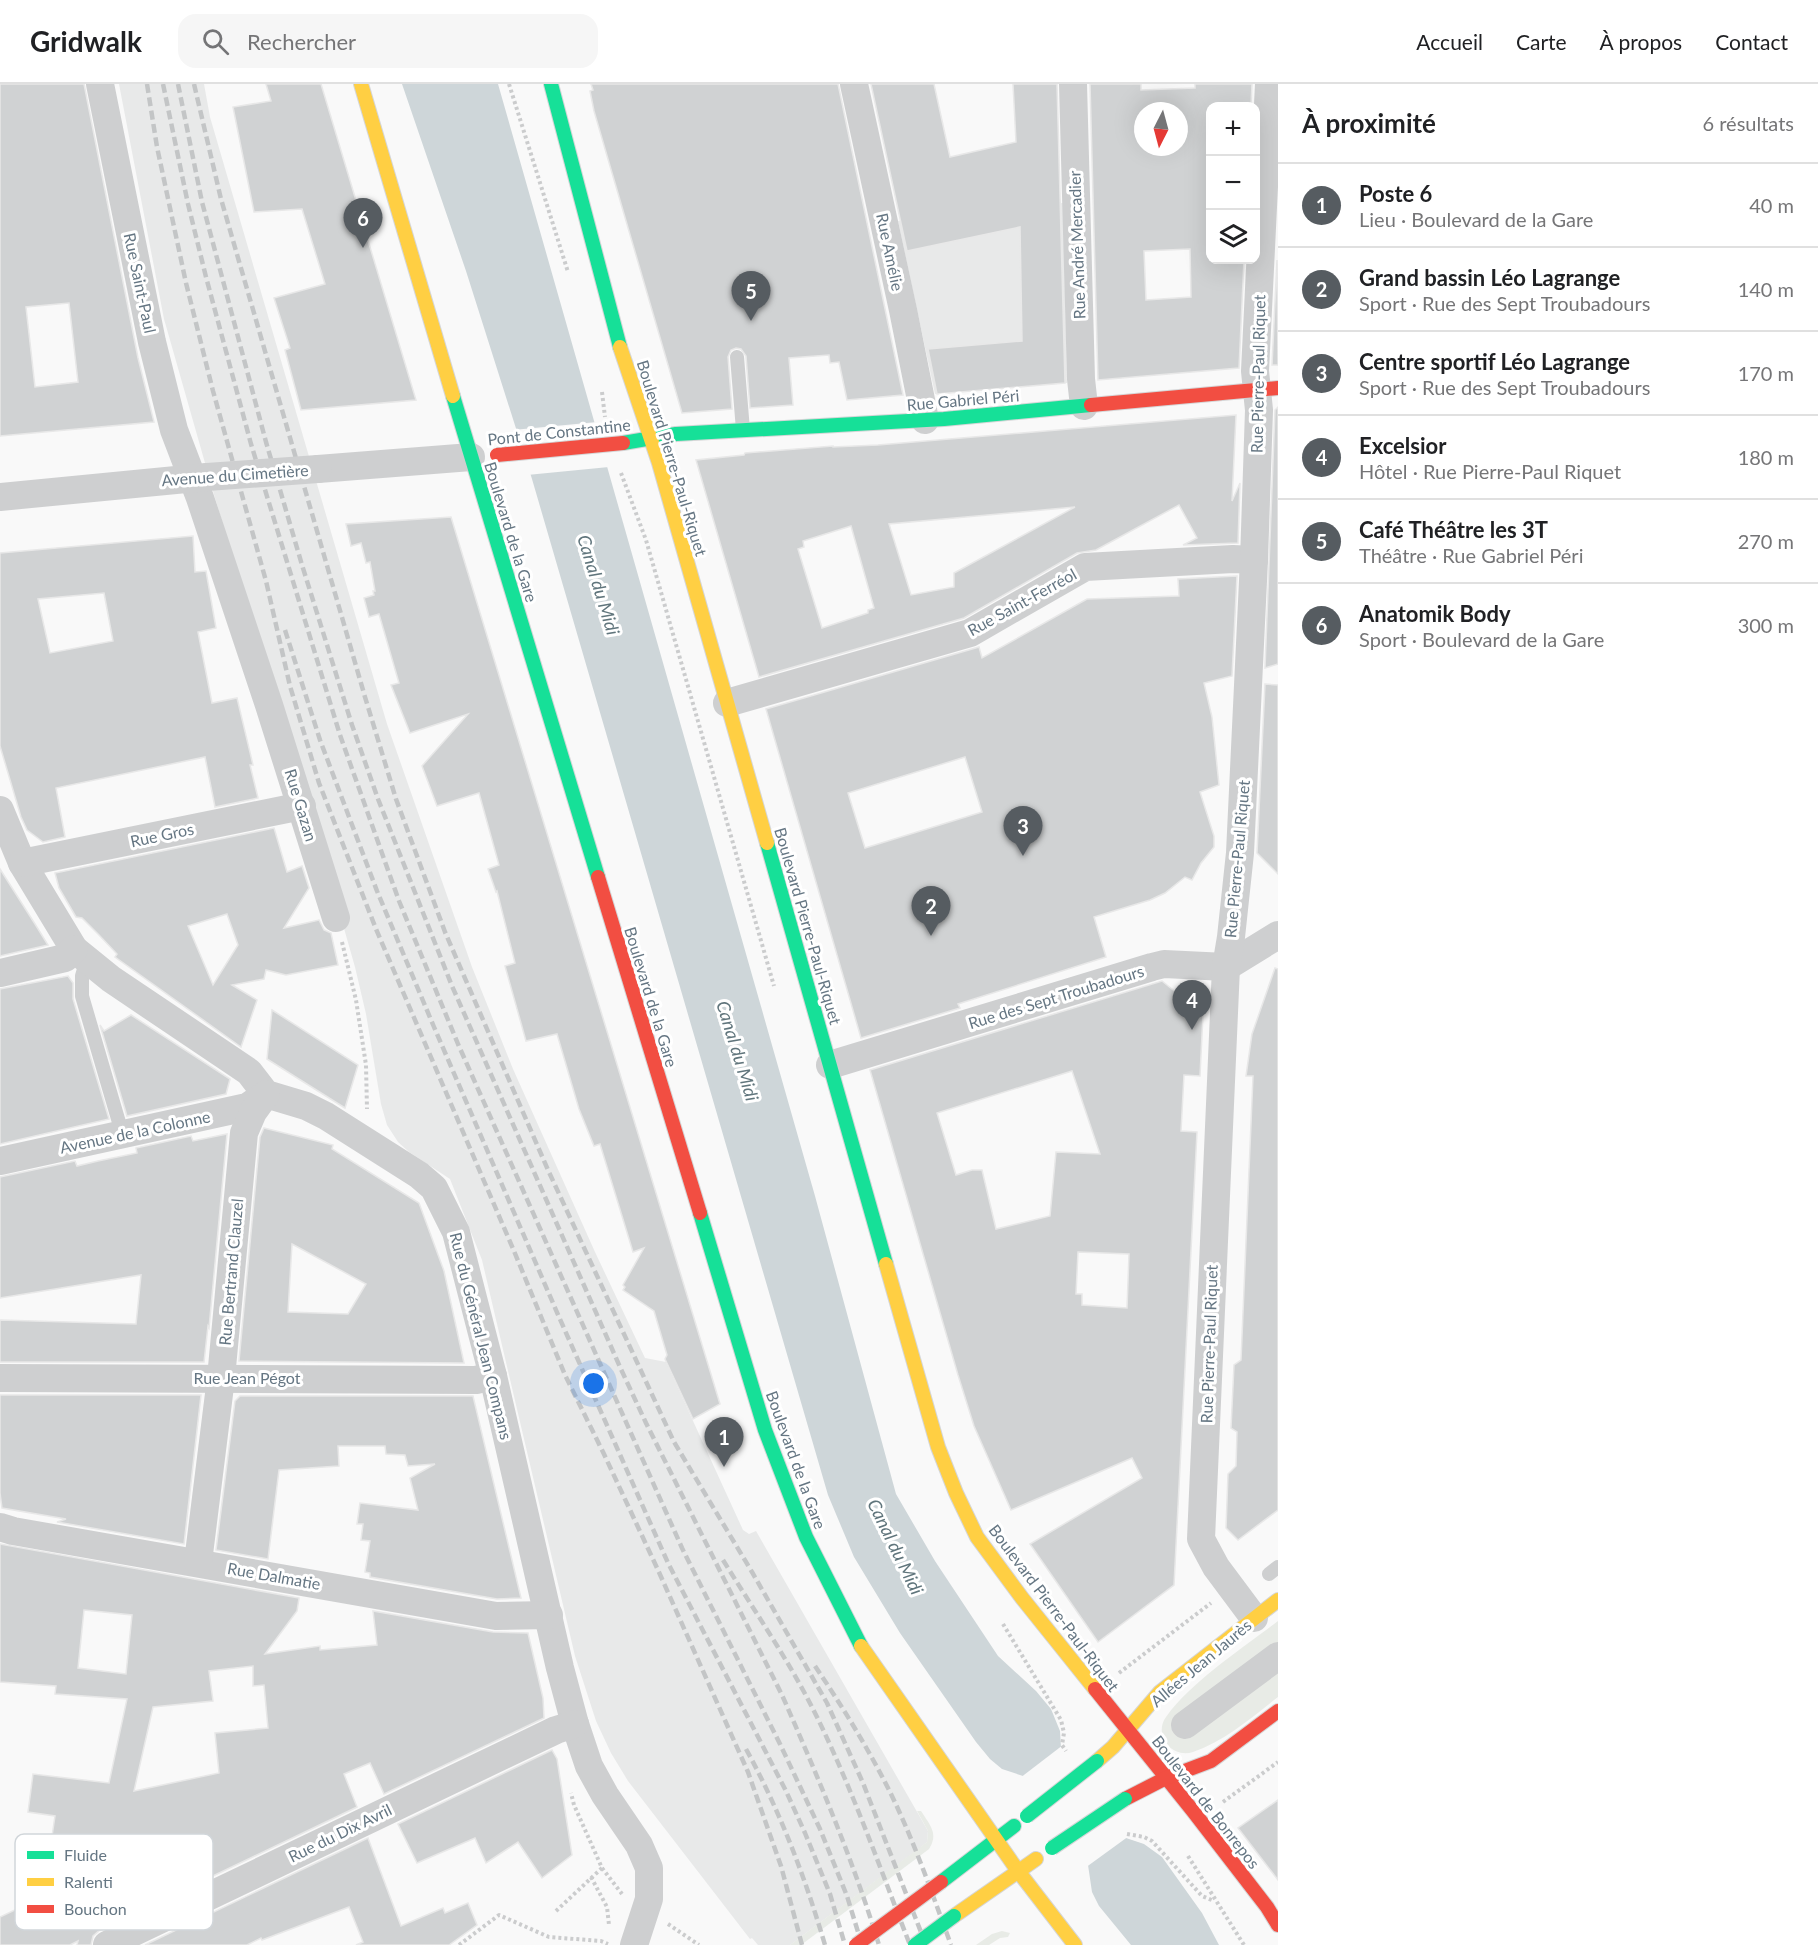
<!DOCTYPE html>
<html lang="fr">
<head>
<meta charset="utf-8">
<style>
	body { margin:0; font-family:Lato,sans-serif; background:#f6f6f6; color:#202124 }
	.controls { position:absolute; right:18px; top:18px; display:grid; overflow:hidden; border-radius:12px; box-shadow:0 6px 24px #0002 }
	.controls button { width:54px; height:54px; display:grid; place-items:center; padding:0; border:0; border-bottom:2px solid #e0e0e0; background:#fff; color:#202124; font:30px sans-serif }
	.compass { position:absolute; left:1134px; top:18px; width:54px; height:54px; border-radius:50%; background:#fff; box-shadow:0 6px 24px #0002; rotate:186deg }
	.you { position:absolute; left:594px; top:1300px; width:21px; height:21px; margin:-15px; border:4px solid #fff; border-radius:50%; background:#1a73e8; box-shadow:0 0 0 9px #1a73e833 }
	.badge { display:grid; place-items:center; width:39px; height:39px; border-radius:50%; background:#565c61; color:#fff; font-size:20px; font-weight:700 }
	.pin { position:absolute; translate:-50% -50px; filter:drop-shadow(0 2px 3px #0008) }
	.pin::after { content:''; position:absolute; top:32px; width:21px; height:18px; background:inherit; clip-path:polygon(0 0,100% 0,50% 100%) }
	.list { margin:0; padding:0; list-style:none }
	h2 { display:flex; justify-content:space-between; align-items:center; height:78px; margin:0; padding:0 24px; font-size:26px }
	h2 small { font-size:20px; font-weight:400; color:#757577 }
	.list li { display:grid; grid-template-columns:39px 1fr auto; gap:18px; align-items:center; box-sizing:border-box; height:84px; padding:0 24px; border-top:2px solid #e0e0e0 }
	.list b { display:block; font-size:22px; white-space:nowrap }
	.list p { margin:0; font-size:20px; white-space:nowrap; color:#757577 }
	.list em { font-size:20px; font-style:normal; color:#757577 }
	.icon { flex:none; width:33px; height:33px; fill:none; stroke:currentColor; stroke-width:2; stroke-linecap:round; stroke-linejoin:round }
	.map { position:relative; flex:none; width:1278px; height:1861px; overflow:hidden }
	header { display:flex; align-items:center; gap:36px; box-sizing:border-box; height:84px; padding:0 30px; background:#fff; border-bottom:2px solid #e0e0e0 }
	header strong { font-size:28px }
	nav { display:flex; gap:33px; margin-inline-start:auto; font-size:21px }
	.search { width:420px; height:54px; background:#f6f6f6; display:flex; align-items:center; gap:15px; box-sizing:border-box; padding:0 21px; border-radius:18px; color:#757577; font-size:22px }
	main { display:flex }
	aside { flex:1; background:#fff }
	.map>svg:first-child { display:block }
	.built { fill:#e8e9e9 }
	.green { fill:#e8ebe6 }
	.water { fill:#ced6d9 }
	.pier { fill:#f9f9f9 }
	.building { fill:#d0d2d3; stroke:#e8e8e8; stroke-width:1.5; fill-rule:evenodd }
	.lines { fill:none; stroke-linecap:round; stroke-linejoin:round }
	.fast-casing { stroke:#d5d6d7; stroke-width:16 }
	.slow-casing { stroke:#d5d6d7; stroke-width:16 }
	.jam-casing { stroke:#d5d6d7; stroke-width:16 }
	.path { stroke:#cbcccd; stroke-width:4; stroke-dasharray:3 3; stroke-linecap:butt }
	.lane { stroke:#cecfd0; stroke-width:14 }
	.street { stroke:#cecfd0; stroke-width:28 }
	.fast { stroke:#16e098; stroke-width:14 }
	.slow { stroke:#ffcf43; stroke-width:14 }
	.jam { stroke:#f24e42; stroke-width:14 }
	.rail { stroke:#c3c5c6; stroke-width:4.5; stroke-dasharray:9 4.5; stroke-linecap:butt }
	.fast-bridge-casing { stroke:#d5d6d7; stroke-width:16; stroke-linecap:butt }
	.jam-bridge-casing { stroke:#d5d6d7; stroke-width:16; stroke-linecap:butt }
	.street-bridge { stroke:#cecfd0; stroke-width:28 }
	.fast-bridge { stroke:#16e098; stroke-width:14 }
	.jam-bridge { stroke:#f24e42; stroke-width:14 }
	.labels { text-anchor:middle; stroke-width:6; stroke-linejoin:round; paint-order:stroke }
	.street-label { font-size:16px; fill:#657683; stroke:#fff }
	.water-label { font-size:18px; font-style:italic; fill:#60757c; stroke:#fff }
	.key { fill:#fff; stroke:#d1d6da; stroke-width:1.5 }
	.key-label { font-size:16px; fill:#657683 }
</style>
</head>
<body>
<header>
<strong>Gridwalk</strong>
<div class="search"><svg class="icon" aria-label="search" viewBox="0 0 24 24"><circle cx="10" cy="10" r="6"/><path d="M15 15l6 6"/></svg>Rechercher</div>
<nav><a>Accueil</a><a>Carte</a><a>À propos</a><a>Contact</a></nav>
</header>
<main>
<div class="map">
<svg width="1278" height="1861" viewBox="0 0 1278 1861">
	<rect width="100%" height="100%" fill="#f9f9f9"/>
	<!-- built -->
	<g class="built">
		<polygon points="119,0 204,0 210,33 387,640 472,883 513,985 595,1168 645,1274 666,1278 743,1446 749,1450 756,1447 928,1747 927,1758 921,1763 790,1861 758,1861 752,1854 750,1855 628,1697 611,1669 596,1637 575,1572 482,1176 450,1095 409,1068 398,1058 387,1041 381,1020 366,930 355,883 320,760 215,414 164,235"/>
		<polygon points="997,116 999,122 1063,119 1067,299 935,310 898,137"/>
	</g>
	<!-- green -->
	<g class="green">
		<path d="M1278 1537V1613C1252 1633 1225 1657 1193 1668 1172 1675 1153 1651 1166 1633 1192 1597 1243 1564 1278 1537Z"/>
		<path d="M917 1727H921C930 1741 939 1750 929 1765L801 1861H790L927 1758 928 1747Z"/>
		<polygon points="1002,1847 1010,1849 1008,1853 1000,1854 989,1861 976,1861 992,1850"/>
	</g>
	<!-- water -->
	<polygon class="water" points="402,0 498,0 815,1112 896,1410 935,1477 998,1572 1036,1607 1051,1625 1060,1647 1061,1664 1126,1754 1144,1760 1162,1773 1202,1829 1219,1861 1131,1861 1099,1822 1092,1808 1088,1781 1023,1692 1002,1685 990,1675 976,1658 900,1549 854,1473 828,1411 532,395 466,187"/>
	<!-- pier -->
	<g class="pier">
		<polygon points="597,338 609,383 527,391 513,346"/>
		<polygon points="1063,1661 1129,1752 1085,1784 1020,1694"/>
	</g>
	<!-- building -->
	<g class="building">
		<path d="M0 0H84L138 274 154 338 0 352ZM69 219 78 298 35 303 26 223Z"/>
		<polygon points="266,0 321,0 416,316 301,326 285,266 290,264 274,214 325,200 302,125 254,128 233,23 271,17"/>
		<polygon points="591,0 838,0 903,311 847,316 839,278 830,279 829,271 789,274 793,321 750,324 746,272 741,265 736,264 731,266 728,273 732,325 682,329 594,27 590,7 593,6"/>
		<polygon points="871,0 934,0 950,73 1016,58 1013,0 1057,0 1065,299 937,310 928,265 1022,257 1020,143 907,167"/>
		<path d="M1090 0H1141V6L1195 4V0H1252L1251 22H1210V176H1244L1239 284 1098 296ZM1143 27H1179V63H1143ZM1190 165 1191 213 1146 216 1144 167Z"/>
		<polygon points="1277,176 1278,281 1272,281"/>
		<polygon points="1278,323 1278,580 1265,584 1275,326"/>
		<path d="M1236 331 1232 417 1240 399 1238 459 1183 461 1197 454 1179 421 1096 466 1077 469 964 534 759 593 696 376 744 371 745 369 833 362V363L878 361ZM1075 423 954 489V503L911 511 889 440ZM851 442 874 524 868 526V529L822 544 798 465 804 463 803 457Z"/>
		<polygon points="451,433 720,1320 693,1335 665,1275 667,1271 654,1227 623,1206 625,1203 623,1201 644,1164 633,1168 600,1060 594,1062 579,1025 557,950 526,957 505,882 515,879 497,807 496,808 488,785 499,781 479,709 437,722 422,682 468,630 410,649 391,601 399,599 379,530 369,533 364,514 374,511 373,507 375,507 370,478 366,479 361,459 351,462 346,440"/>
		<path d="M193 452 195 488 206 487 216 544 198 548 212 619 237 614 253 681H250L258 714 215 723 205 673 56 704 65 753 43 758 27 746 21 733 0 662V469ZM104 509 113 557 50 569 38 515Z"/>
		<path d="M1237 492 1232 592 1204 599 1212 633 1219 701 1200 708 1214 752V763L1201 779 1192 796 1185 793 1165 809 1150 816 1094 833 1106 873 958 920 960 924 861 954 766 625 979 563 982 574 1087 515 1179 512 1178 495ZM965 673 982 728 865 764 848 709Z"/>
		<polygon points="1265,600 1278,601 1278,790 1257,769"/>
		<path d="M274 744 287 788 302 782 309 804 284 844 319 836 324 846 331 849 338 881 286 891 266 886 264 895 232 901 257 916 241 963 115 873 117 870 99 851 82 834 76 833 59 804 55 789ZM227 830 238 861 213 901 188 842Z"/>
		<polygon points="0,785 35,840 48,861 0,872"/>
		<polygon points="1275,884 1278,885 1278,1426 1238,1456 1226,1444 1228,1390 1236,1382 1237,1348 1231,1344 1234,1281 1241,1276 1253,992 1246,992 1252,950"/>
		<polygon points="68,892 73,899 73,915 109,1035 0,1060 0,905"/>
		<path d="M1162 897 1203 930 1200 992 1184 991 1181 1047 1197 1048 1174 1501 1098 1558 1030 1460 1142 1394 1132 1374 1011 1426 974 1342 958 1291 870 986ZM1072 987 1100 1070 1056 1068 1050 1132 996 1145 982 1086H972L956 1091 937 1029ZM1078 1168 1129 1170 1127 1224 1082 1221V1210H1076Z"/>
		<polygon points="272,926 358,981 345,1024 267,975"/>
		<polygon points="131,931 230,995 226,1010 127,1032 100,941 104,947"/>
		<path d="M264 1044 333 1061 332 1065 419 1119 444 1187 464 1279 239 1277 260 1053ZM292 1160 366 1200 348 1230 288 1228Z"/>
		<polygon points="227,1050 209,1244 208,1242 204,1278 0,1278 0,1236 136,1240 141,1191 0,1214 0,1093 75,1077 77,1082 98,1077 137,1069 136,1064 191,1052 193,1057"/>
		<polygon points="0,1311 201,1311 184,1460 57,1438 66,1435 2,1424 0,1409"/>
		<polygon points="240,1312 473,1312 521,1514 497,1515 370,1493 370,1489 365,1488 370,1457 361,1456 363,1440 357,1440 360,1419 418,1426 410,1394 435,1380 408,1382 405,1371 386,1370 385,1362 338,1362 339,1382 279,1386 268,1475 216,1466 235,1317"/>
		<path d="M0 1460 299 1514 297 1527 265 1570 320 1562V1566L377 1561 373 1527 493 1548 528 1549 543 1614 544 1634 384 1710 370 1679 344 1690 357 1723 100 1846 93 1852 91 1861H77L78 1857 70 1861H0V1833L40 1814 42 1800H74L78 1763 51 1759 55 1732 28 1728 33 1690 109 1699 127 1615 55 1610 56 1602 0 1598ZM84 1526 132 1531 126 1590 78 1584ZM253 1582V1602L264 1601 268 1644 215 1649 219 1689 134 1707 153 1623 213 1617 209 1587Z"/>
		<polygon points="552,1666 557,1675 572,1771 542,1794 518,1758 486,1779 475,1754 417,1779 398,1740"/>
		<polygon points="1278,1716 1278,1796 1238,1744"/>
		<polygon points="368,1754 401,1842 443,1824 445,1829 468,1819 477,1841 449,1861 356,1861 363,1858 349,1823 262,1856 261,1854 247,1861 145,1861"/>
	</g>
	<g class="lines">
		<!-- fast casing -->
		<g class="fast-casing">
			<g id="fast">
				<polyline points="551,0 620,263"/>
				<polyline points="453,312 598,793"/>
				<polyline points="623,359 676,350 944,335 1091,321"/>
				<polyline points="767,759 886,1180"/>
				<polyline points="700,1129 765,1346 806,1453 861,1562"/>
				<polyline points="941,1798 1014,1742"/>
			</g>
		</g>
		<!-- slow casing -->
		<g class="slow-casing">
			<g id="slow">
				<polyline points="361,0 453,312"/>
				<polyline points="620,263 659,379 767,759"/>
				<polyline points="886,1180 938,1363 956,1409 977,1453 1022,1514 1095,1605"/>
				<polyline points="861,1562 1018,1787 1075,1861"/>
				<polyline points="1097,1677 1113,1663 1160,1608 1278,1516"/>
				<polyline points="954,1832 1036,1775"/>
			</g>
		</g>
		<!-- jam casing -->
		<g class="jam-casing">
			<g id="jam">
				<polyline points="1091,321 1278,304"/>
				<polyline points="598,793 700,1129"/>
				<polyline points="1095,1605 1193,1727 1267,1823 1278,1841"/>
				<polyline points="1125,1715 1166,1694 1211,1677 1278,1627"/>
			</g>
		</g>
		<!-- path -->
		<g class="path">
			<polyline points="509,0 568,188"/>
			<polyline points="602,308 605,333"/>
			<polyline points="621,389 646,456 774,902"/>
			<polyline points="342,858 356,916 366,981 367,1025"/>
			<polyline points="1003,1540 1061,1636 1064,1649 1062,1661 1066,1667"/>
			<polyline points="1119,1589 1211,1519"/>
			<polyline points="1223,1718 1278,1678"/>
			<polyline points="1127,1750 1144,1753 1152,1757 1202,1812 1214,1817"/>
			<polyline points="1188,1772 1244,1861"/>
			<polyline points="602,1784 622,1810"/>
			<polyline points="591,1793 607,1823 609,1841"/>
			<polyline points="556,1827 602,1784 574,1721 571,1709"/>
			<polyline points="668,1840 699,1861"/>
			<polyline points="459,1861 499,1831 549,1853 601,1857 608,1860"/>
		</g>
		<!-- lane -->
		<g class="lane">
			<polyline points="737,273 743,346"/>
			<polyline points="87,875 82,892 82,912 123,1052"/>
			<polyline points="1269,1490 1278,1483"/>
		</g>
		<!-- street -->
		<g class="street">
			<polyline points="100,0 152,258 174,346 200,414 269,621 336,834"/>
			<polyline points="854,0 903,226 925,336"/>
			<polyline points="1073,0 1081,295 1084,322"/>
			<polyline points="318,385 471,373"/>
			<polyline points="0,413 207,393"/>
			<polyline points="727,619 970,549 1085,483 1233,475 1254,476"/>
			<polyline points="0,726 22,779 74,865 111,895 249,988 266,1010 306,1022 326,1032 419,1091 434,1104 456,1148 493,1292 560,1584 575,1640 589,1682 605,1711 639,1761 649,1784 649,1815 634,1861"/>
			<polyline points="22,779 302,722"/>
			<polyline points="0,889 65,874 74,865"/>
			<polyline points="830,981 1152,883 1164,880 1226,883 1278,851"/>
			<polyline points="0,1077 247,1023 266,1010"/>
			<polyline points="0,1294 476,1296 493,1292"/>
			<polyline points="0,1443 13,1447 496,1532 549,1531"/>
			<polyline points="198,1478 221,1294 244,1049 253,1028 266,1010"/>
			<polyline points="1254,1534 1216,1483 1201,1455 1226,883 1231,853 1240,769 1254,476 1259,326 1255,287 1269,0"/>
			<polyline points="1185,1641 1278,1572"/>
			<polyline points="107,1861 556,1646 575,1640"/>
		</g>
		<!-- fast -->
		<use href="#fast" class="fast"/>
		<!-- slow -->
		<use href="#slow" class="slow"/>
		<!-- jam -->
		<use href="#jam" class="jam"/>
		<!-- rail -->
		<g class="rail">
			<polyline points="147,0 157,63 186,199 213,307 266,497 290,602 319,699 376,845 514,1167 565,1291 603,1368 658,1486 748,1688 781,1782 802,1861"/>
			<polyline points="163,0 188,120 206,193 251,360 340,651 399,817 458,960 682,1464 780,1660 820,1745 847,1812 862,1861"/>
			<path d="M178 0 202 118 266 358 302 481 352 641 378 715 452 902 620 1283 646 1339 782 1611C818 1693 853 1776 879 1861"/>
			<polyline points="194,0 221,115 365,613 396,715 445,848 548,1086 674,1358 752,1488 827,1619 863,1699 926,1861"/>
			<polyline points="285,546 320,656 377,807 434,943 559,1233 668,1479 786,1707 805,1749 830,1810 845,1861"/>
			<path d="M723 1476C755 1528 790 1578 817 1633 853 1707 880 1784 910 1861"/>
			<path d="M815 1582C842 1622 868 1664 890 1708 914 1757 932 1809 951 1861"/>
			<path d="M746 1665C780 1727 805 1793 825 1861"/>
		</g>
		<!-- fast-bridge casing -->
		<g class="fast-bridge-casing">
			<g id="fast-bridge">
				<polyline points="1027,1732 1097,1677"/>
				<polyline points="1052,1764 1125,1715"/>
				<polyline points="915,1861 954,1832"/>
			</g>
		</g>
		<!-- jam-bridge casing -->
		<g class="jam-bridge-casing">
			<g id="jam-bridge">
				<polyline points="497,371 623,359"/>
				<polyline points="856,1861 941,1798"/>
			</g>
		</g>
		<!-- street-bridge -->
		<polyline class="street-bridge" points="207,393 318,385"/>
		<!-- fast-bridge -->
		<use href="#fast-bridge" class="fast-bridge"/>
		<!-- jam-bridge -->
		<use href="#jam-bridge" class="jam-bridge"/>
	</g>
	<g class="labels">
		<!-- street labels -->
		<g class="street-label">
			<text transform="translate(1077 161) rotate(-92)" y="6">Rue André Mercadier</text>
			<text transform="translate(890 168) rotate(78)" y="6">Rue Amélie</text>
			<text transform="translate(140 199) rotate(78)" y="6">Rue Saint-Paul</text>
			<text transform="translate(1258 290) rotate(-89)" y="6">Rue Pierre-Paul Riquet</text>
			<text transform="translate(963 316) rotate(-5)" y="6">Rue Gabriel Péri</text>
			<text transform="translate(559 348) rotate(-6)" y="6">Pont de Constantine</text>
			<text transform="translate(672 374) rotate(73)" y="6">Boulevard Pierre-Paul-Riquet</text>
			<text transform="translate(235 391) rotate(-4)" y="6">Avenue du Cimetière</text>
			<text transform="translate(511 448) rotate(73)" y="6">Boulevard de la Gare</text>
			<text transform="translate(1022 518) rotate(-29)" y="6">Rue Saint-Ferréol</text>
			<text transform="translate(301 721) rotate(73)" y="6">Rue Gazan</text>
			<text transform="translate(162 751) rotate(-12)" y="6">Rue Gros</text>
			<text transform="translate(1237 775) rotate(-85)" y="6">Rue Pierre-Paul Riquet</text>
			<text transform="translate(808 842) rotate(74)" y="6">Boulevard Pierre-Paul-Riquet</text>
			<text transform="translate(651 913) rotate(73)" y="6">Boulevard de la Gare</text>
			<text transform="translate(1056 913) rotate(-17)" y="6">Rue des Sept Troubadours</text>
			<text transform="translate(135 1048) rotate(-12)" y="6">Avenue de la Colonne</text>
			<text transform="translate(231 1188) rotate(-85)" y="6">Rue Bertrand Clauzel</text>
			<text transform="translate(481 1252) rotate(76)" y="6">Rue du Général Jean Compans</text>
			<text transform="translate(1209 1260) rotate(-88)" y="6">Rue Pierre-Paul Riquet</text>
			<text x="247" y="1300">Rue Jean Pégot</text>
			<text transform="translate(796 1376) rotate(70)" y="6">Boulevard de la Gare</text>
			<text transform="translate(274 1492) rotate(10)" y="6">Rue Dalmatie</text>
			<text transform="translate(1054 1524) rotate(53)" y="6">Boulevard Pierre-Paul-Riquet</text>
			<text transform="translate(1201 1579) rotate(-40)" y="6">Allées Jean Jaurès</text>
			<text transform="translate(1206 1718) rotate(52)" y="6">Boulevard de Bonrepos</text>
			<text transform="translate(340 1749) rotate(-26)" y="6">Rue du Dix Avril</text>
		</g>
		<!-- water labels -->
		<g class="water-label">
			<text transform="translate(598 501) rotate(73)" y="6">Canal du Midi</text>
			<text transform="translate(737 967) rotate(73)" y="6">Canal du Midi</text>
			<text transform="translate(895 1463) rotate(64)" y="6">Canal du Midi</text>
		</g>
	</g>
	<!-- legend -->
	<rect x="15" y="1750" width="198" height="96" rx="9" class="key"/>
	<rect x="27" y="1767" width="27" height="8" fill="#16e098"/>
	<rect x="27" y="1794" width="27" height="8" fill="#ffcf43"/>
	<rect x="27" y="1821" width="27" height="8" fill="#f24e42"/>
	<g class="key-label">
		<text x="64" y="1777">Fluide</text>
		<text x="64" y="1804">Ralenti</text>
		<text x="64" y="1831">Bouchon</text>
	</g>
</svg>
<div class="controls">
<button>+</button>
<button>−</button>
<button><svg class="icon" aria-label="layers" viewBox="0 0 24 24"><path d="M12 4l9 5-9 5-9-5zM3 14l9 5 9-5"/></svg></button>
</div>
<svg class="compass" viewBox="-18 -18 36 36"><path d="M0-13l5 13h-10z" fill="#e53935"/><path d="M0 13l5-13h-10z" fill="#757577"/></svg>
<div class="you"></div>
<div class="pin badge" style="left:724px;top:1383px">1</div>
<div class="pin badge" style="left:931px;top:852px">2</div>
<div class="pin badge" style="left:1023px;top:772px">3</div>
<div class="pin badge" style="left:1192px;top:946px">4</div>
<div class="pin badge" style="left:751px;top:237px">5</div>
<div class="pin badge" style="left:363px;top:164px">6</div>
</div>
<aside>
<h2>À proximité<small>6 résultats</small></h2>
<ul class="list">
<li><span class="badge">1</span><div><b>Poste 6</b><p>Lieu · Boulevard de la Gare</p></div><em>40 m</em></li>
<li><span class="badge">2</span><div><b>Grand bassin Léo Lagrange</b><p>Sport · Rue des Sept Troubadours</p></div><em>140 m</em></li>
<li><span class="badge">3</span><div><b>Centre sportif Léo Lagrange</b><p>Sport · Rue des Sept Troubadours</p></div><em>170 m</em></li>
<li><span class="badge">4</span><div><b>Excelsior</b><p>Hôtel · Rue Pierre-Paul Riquet</p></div><em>180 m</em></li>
<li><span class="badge">5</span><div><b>Café Théâtre les 3T</b><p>Théâtre · Rue Gabriel Péri</p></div><em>270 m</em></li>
<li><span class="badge">6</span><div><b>Anatomik Body</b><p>Sport · Boulevard de la Gare</p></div><em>300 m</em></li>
</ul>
</aside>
</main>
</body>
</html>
